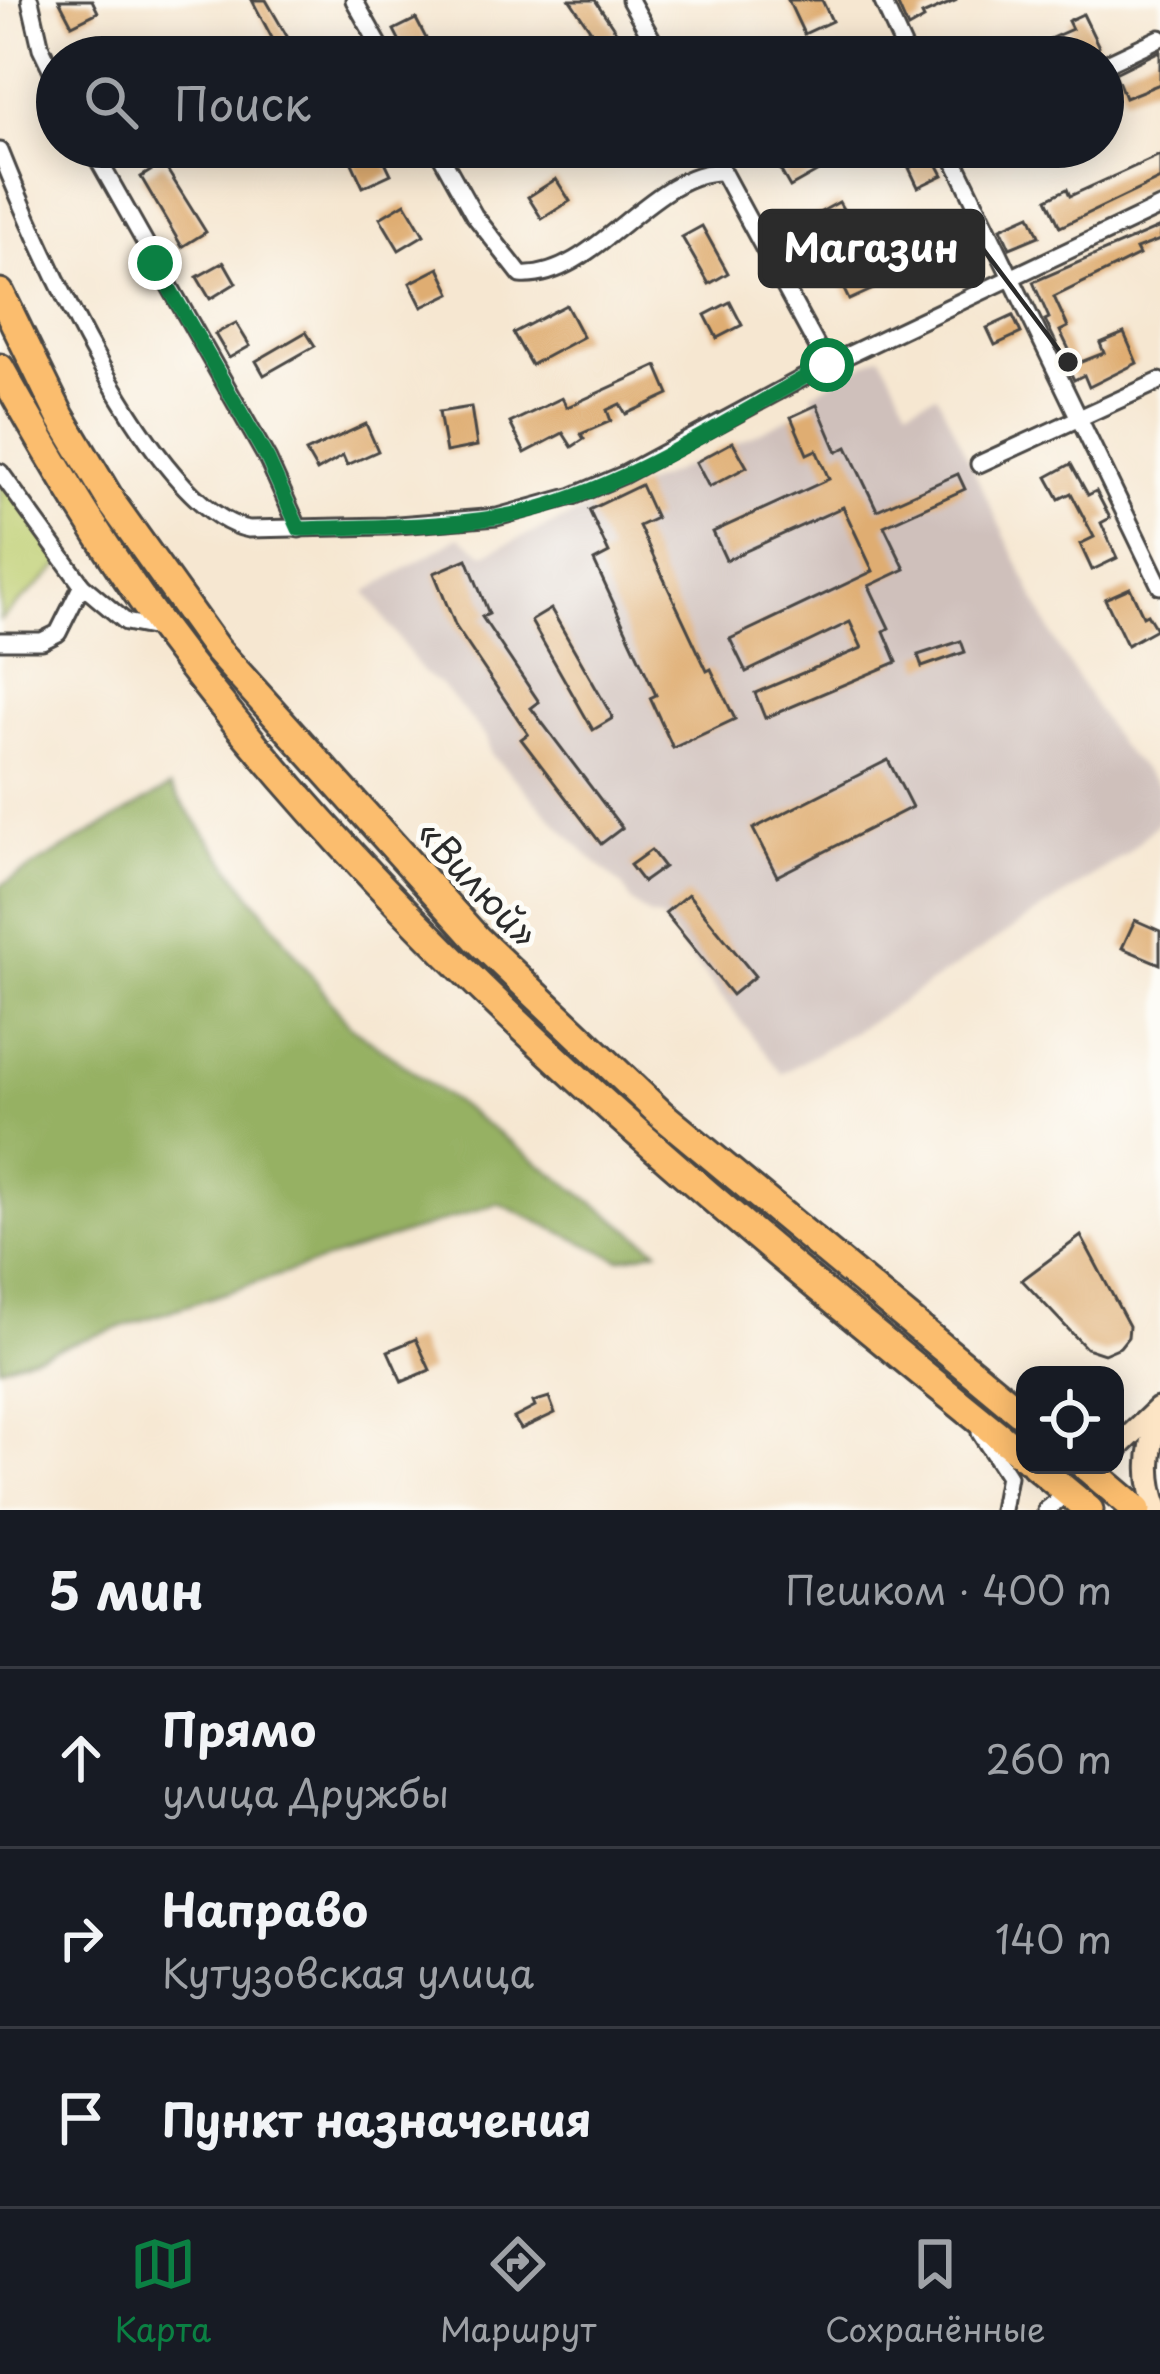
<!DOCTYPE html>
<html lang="ru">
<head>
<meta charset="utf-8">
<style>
	body { margin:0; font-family:"Playpen Sans",sans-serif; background:#242831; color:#f1f3f6 }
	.controls { position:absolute; right:36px; bottom:36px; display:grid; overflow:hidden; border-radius:24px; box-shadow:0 6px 30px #0003 }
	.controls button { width:108px; height:108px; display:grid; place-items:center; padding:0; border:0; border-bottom:3px solid #363941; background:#171b24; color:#f1f3f6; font:60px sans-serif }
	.stop { position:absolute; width:36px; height:36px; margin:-27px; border:9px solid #0b8043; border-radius:50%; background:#fff }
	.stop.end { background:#0b8043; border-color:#fff; box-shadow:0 3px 12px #0008 }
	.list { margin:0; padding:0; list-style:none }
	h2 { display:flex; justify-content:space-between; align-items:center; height:156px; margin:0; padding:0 48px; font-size:51px }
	h2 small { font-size:39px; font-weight:400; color:#9ea1a6 }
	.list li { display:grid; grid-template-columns:78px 1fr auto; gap:36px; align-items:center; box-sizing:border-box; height:180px; padding:0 48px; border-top:3px solid #363941 }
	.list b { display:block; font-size:45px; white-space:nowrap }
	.list p { margin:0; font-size:39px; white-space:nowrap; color:#9ea1a6 }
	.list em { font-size:39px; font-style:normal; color:#9ea1a6 }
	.icon { flex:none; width:66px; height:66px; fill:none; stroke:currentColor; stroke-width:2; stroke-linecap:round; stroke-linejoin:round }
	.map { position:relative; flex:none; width:1160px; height:1510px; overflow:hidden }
	.search { position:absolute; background:#171b24; box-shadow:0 6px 30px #0003; left:36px; right:36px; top:36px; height:132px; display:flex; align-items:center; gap:30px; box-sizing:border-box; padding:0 42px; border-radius:66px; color:#9ea1a6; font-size:45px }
	.sheet { height:696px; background:#171b24 }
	nav { display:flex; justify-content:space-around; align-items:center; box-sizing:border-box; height:168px; border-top:3px solid #363941; background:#171b24; font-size:33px; color:#9ea1a6 }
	nav a { display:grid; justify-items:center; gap:6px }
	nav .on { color:#0b8043 }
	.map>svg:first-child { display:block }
	.industrial { fill:#cfc0bb }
	.green { fill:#bece71; stroke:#747c4e; stroke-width:3 }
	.forest { fill:#96b163; stroke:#606e47; stroke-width:3 }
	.building { fill:#dfad72 }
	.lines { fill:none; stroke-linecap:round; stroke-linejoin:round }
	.street-casing { stroke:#494744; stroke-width:21 }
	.secondary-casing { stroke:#494744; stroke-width:27 }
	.highway-casing { stroke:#494744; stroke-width:33 }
	.street { stroke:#fff; stroke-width:15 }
	.secondary { stroke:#fde5c5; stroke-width:21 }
	.highway { stroke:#fbbd6e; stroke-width:27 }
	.route { stroke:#0b8043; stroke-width:15 }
	.labels { text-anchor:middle; stroke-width:10; stroke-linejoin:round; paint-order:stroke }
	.street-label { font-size:36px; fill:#2b2b2b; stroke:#fdfcf7 }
	.leader { fill:none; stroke:#2b2b2b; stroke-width:4.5 }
	.callout-dot { fill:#2b2b2b; stroke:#fdfcf7; stroke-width:4.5 }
	.callout { fill:#2b2b2b; stroke:#2b2b2b; stroke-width:4.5 }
	.callout-label { font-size:39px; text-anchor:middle; font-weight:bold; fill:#fff }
</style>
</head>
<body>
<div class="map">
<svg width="1160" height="1510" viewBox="0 0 1160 1510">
	<rect width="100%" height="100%" fill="#fdfcf7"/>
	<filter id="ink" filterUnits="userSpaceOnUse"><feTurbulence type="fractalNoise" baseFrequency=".00833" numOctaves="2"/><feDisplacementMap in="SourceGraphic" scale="24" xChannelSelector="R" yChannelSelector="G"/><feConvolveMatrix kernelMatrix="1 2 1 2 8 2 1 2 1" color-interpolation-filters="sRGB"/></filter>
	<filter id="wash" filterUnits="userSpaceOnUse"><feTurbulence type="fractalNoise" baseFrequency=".004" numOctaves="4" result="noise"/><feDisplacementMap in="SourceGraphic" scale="48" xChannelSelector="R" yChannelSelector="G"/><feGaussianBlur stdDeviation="2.7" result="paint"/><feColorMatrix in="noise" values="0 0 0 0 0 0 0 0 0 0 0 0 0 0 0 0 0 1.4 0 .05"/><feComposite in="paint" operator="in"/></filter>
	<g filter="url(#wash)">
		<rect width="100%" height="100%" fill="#f6e7d1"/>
		<!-- industrial -->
		<polygon class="industrial" points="881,355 908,407 937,394 1058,647 1119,745 1160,787 1160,821 1127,853 1095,875 883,1014 782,1074 660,918 649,916 631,901 623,887 584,852 491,754 486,737 441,685 422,672 366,592 459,537 484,554 696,462 816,405 812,393"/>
		<!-- green -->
		<polygon class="green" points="0,468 66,560 0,620"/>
		<!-- forest -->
		<polygon class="forest" points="170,787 349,1025 658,1250 619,1259 498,1203 0,1367 0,886"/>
		<g id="blocks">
			<!-- building -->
			<g class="building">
				<polygon points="59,0 92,0 98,12 72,25"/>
				<polygon points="252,0 266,0 299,57 282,57"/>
				<polygon points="570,0 595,0 617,33 600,44"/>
				<polygon points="788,0 822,0 832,21 804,34"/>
				<polygon points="903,0 957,0 922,15 924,19 908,28 897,3"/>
				<polygon points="1083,14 1099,47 1085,54 1080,45 1055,57 1008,57 1072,29 1068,21"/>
				<polygon points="416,19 432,50 408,57 394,30"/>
				<polygon points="1160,51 1160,84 1125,98 1115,73"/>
				<polygon points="353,147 378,147 391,174 363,187 346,150"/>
				<polygon points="809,147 822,169 790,187 777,164"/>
				<polygon points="1160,155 1160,179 1060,227 1047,199 1067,189 1070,196"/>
				<polygon points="933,156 943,175 918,187 909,168"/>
				<polygon points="163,163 206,232 182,247 141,177"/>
				<polygon points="556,179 570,201 542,219 528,197"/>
				<polygon points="839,202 852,225 820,242 808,219"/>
				<polygon points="405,203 424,235 399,250 380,218"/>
				<polygon points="1030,215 1039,236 1010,248 1001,228"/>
				<polygon points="702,226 728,273 709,284 682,237"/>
				<polygon points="1160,227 1160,240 1136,249 1139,255 1054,297 1068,327 1060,331 1076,364 1104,353 1100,343 1124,333 1137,363 1089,387 1084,375 1074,380 1045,320 1049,318 1033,282"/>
				<polygon points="871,261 882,285 849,300 838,277"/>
				<polygon points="224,262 236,283 210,299 197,277"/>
				<polygon points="439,268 451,293 422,307 410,283"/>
				<polygon points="730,302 742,325 717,338 705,315"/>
				<polygon points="566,305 583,337 531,365 513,333"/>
				<polygon points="1013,316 1021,333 995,345 987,328"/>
				<polygon points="236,323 250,346 229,358 215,334"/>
				<polygon points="306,332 315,346 264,375 256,361"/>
				<polygon points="657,366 669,394 626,414 620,404 607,410 611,421 581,434 584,439 572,447 563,433 525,453 510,423 562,398 567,407"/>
				<polygon points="817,405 837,452 847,447 877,510 958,474 965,489 884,526 905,569 869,586 889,628 884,631 897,662 765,718 755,693 862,648 850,622 746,672 730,639 873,571 843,507 726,560 713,532 829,479 816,450 807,454 791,417"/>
				<polygon points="471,407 477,446 446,452 439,412"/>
				<polygon points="366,424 378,451 347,465 343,456 317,471 306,452"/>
				<polygon points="733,442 747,467 709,487 696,462"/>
				<polygon points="1071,464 1088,495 1096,491 1110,518 1101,523 1117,558 1092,570 1080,544 1094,537 1071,493 1059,499 1047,477"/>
				<polygon points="641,485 656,518 639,526 707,671 711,669 735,719 673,748 650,698 656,695 594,561 609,553 589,510"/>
				<polygon points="467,559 489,614 482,617 539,702 531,708 622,828 601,844 521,739 528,734 456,627 434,573"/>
				<polygon points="1130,588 1143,616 1147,614 1156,629 1127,645 1105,599"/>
				<polygon points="551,609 613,718 593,730 531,621"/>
				<polygon points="961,641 965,652 922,667 918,655"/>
				<polygon points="888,760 912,807 777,876 753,829"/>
				<polygon points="651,850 664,867 643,882 630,865"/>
				<polygon points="688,894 755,976 732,995 665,913"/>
				<polygon points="1135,920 1160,931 1160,964 1122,948"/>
				<polygon points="1081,1236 1129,1326 1128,1337 1120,1347 1104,1354 1086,1348 1022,1280"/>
				<polygon points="416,1339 430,1370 402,1382 388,1351"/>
				<polygon points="549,1397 555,1413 521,1429 514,1418 535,1407 533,1402"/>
			</g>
		</g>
	</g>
	<g filter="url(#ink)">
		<use href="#blocks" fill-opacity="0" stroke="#494744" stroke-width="3"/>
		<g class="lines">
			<!-- street casing -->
			<g class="street-casing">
				<g id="street">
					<polyline points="30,0 41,48 57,81"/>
					<polyline points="354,0 386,57"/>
					<polyline points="630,0 662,57"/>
					<polyline points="882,0 908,57"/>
					<polyline points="1103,65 1160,38"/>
					<polyline points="91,147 268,460 299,529"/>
					<path d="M436 147 474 215 521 275C593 280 653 170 722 172"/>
					<polyline points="709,147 827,365"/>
					<polyline points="948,147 1160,586"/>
					<path d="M0 151C35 239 153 512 249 529L386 526 497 517 573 496 623 475 827 365 1160 207"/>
					<polyline points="979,464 1160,381"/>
					<polyline points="0,472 82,585 126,622 161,629"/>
					<polyline points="0,641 42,641 58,633 82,585"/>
					<polyline points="980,1433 1008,1476 1002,1510"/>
					<polyline points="1046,1510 1068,1492"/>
				</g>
			</g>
			<!-- secondary casing -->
			<g class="secondary-casing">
				<g id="secondary">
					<polyline points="1115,1450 1158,1409"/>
					<path d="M1158 1510C1145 1479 1147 1449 1160 1418"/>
				</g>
			</g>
			<!-- highway casing -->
			<g class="highway-casing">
				<g id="highway">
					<polyline points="0,293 60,416 114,506 217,650 477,939 661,1114 1025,1416"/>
					<path d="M0 368C50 458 102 546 163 629 402 951 716 1206 1025 1457"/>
					<polyline points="1035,1465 1089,1510"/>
					<polyline points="1084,1465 1137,1510"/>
				</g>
			</g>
			<!-- street -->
			<use href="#street" class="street"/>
			<!-- secondary -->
			<use href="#secondary" class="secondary"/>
			<!-- highway -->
			<use href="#highway" class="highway"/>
		</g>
	</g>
	<g class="lines" filter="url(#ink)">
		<!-- route -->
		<path class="route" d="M155 263 268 460 299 529C371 526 449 528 520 513 626 489 732 416 827 365"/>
	</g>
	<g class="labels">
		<!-- street labels -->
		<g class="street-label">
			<text transform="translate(477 884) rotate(47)" y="13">«Вилюй»</text>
		</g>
	</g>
	<!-- callouts -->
	<path class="leader" d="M1068 362L983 249"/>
	<circle class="callout-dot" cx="1068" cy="362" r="12"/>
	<rect class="callout" x="760" y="211" width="223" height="75" rx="12"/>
	<g class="callout-label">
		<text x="871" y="262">Магазин</text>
	</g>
</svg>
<div class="controls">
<button><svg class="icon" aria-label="locate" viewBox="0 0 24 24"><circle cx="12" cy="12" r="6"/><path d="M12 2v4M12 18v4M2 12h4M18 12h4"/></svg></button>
</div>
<div class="stop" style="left:827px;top:365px"></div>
<div class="stop end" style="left:155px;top:263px"></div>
<div class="search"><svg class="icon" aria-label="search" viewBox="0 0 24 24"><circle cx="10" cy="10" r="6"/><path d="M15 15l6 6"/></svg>Поиск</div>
</div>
<section class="sheet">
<h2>5 мин<small>Пешком · 400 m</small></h2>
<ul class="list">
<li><svg class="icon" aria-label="ahead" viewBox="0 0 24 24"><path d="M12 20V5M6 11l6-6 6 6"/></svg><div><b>Прямо</b><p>улица Дружбы</p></div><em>260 m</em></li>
<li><svg class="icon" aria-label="right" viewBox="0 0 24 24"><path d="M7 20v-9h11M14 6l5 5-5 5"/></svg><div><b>Направо</b><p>Кутузовская улица</p></div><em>140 m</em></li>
<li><svg class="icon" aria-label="arrive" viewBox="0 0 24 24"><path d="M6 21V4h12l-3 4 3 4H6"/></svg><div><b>Пункт назначения</b></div></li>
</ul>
</section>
<nav>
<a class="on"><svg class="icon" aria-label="map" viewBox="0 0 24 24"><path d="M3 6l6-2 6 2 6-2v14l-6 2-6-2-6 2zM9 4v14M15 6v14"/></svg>Карта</a>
<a><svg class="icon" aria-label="directions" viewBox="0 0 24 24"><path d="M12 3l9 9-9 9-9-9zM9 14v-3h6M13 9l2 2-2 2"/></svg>Маршрут</a>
<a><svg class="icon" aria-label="saved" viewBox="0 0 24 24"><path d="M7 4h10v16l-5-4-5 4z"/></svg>Сохранённые</a>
</nav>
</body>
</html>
